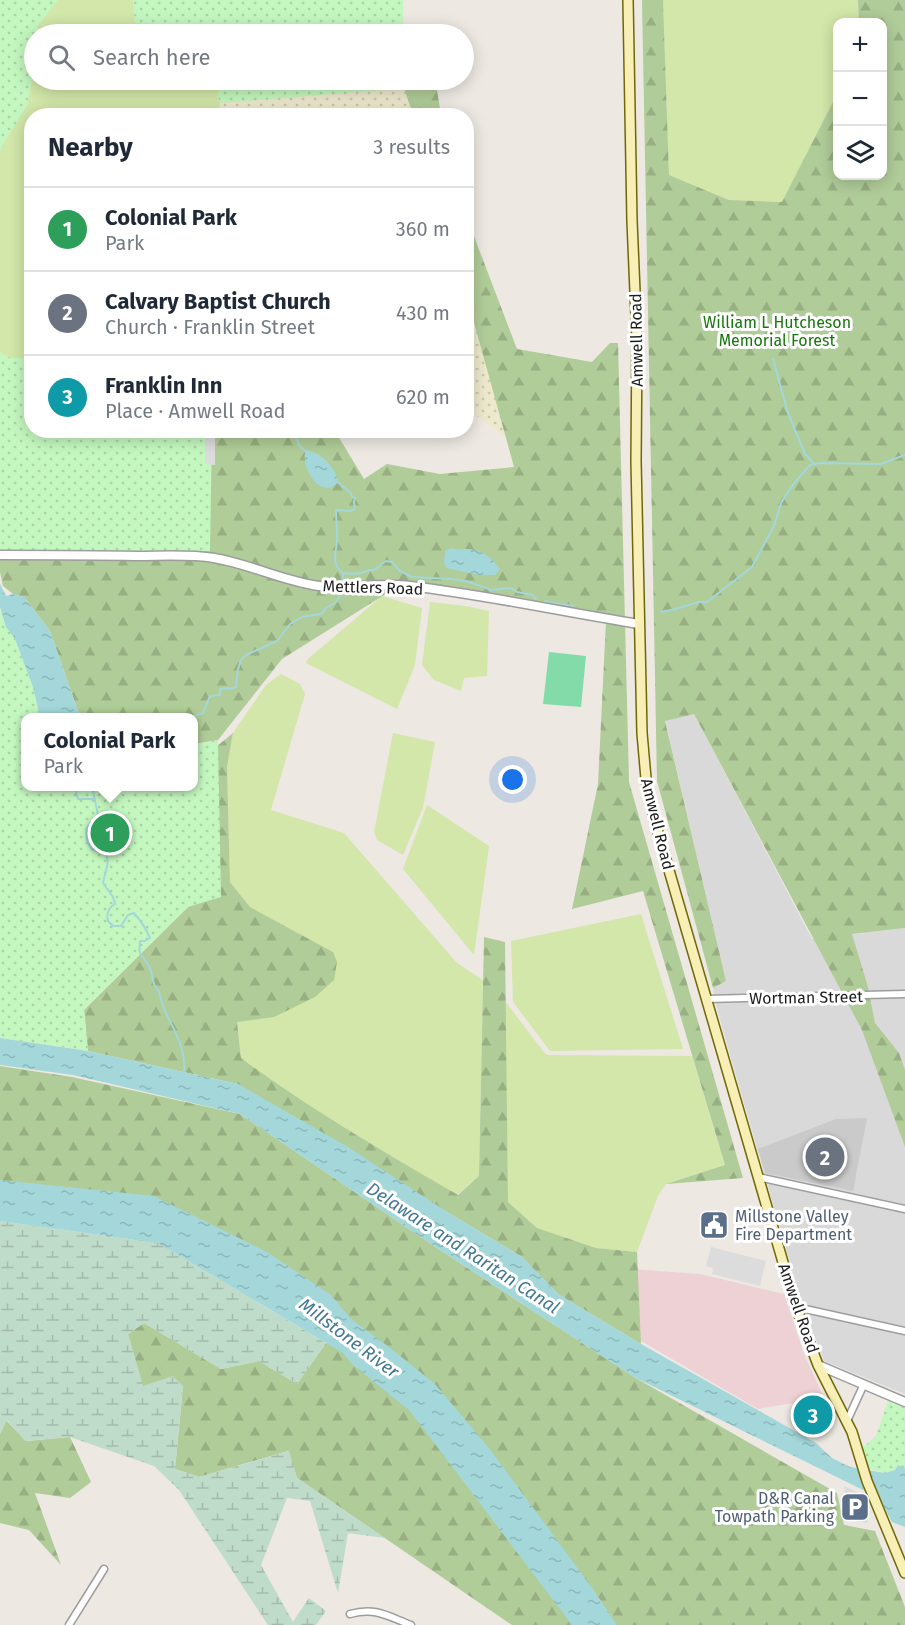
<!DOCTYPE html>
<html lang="en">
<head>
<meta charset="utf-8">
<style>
	body { margin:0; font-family:"Fira Sans",sans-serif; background:#f6f6f7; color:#1f2937 }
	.controls { position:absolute; right:18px; top:18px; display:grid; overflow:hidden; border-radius:12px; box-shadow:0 3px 15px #0003 }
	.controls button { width:54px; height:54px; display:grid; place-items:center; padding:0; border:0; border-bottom:2px solid #e0e1e3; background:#fff; color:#1f2937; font:30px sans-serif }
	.you { position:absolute; left:513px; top:780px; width:21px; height:21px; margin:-15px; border:4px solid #fff; border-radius:50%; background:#1a73e8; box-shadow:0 0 0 9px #1a73e833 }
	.badge { display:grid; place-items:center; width:39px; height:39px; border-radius:50%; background:#d93025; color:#fff; font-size:20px; font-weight:700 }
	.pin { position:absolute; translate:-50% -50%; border:3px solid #fff; box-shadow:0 2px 6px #0006 }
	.popup { position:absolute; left:21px; top:713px; width:177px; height:78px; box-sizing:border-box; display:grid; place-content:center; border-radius:12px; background:#fff; filter:drop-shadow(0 2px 4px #0005); font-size:20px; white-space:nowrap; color:#747a83 }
	.popup b { font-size:22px; color:#1f2937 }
	.popup::after { content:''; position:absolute; left:50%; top:100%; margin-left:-12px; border:12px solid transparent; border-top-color:#fff }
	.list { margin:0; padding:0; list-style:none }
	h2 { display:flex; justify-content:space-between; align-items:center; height:78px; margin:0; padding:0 24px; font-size:26px }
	h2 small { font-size:20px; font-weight:400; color:#747a83 }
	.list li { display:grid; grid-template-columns:39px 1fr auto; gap:18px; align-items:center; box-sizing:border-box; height:84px; padding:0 24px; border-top:2px solid #e0e1e3 }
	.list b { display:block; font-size:22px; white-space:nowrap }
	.list p { margin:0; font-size:20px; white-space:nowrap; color:#747a83 }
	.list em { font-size:20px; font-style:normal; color:#747a83 }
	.icon { flex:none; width:33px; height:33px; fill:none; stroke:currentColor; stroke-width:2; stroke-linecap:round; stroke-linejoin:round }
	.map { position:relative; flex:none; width:905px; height:1625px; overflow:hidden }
	.search { position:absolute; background:#fff; box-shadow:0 3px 15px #0003; left:24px; top:24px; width:450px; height:66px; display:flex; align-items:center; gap:15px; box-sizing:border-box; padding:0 21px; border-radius:33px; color:#747a83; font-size:22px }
	.panel { position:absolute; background:#fff; box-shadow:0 3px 15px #0003; left:24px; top:108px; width:450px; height:330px; border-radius:24px }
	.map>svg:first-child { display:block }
	.residential { fill:#dad9d9 }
	.commercial { fill:#eed1d5 }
	.religious { fill:#cacaca }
	.farmland { fill:url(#farmland-dots) }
	.grass { fill:#d2e7a9 }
	.forest { fill:url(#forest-firs) }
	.wetland { fill:url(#wetland-marsh) }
	.park { fill:url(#park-dots) }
	.pitch { fill:#82dba9 }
	.parking { fill:#dcdcdc }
	.water { fill:url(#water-ripples) }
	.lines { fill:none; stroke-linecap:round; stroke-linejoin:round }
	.stream { stroke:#a3d7da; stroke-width:2 }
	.minor-casing { stroke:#9d9d9d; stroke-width:9 }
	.tertiary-casing { stroke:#9d9d9d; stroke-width:11 }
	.secondary-casing { stroke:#6f6808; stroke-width:12 }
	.minor { stroke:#fff; stroke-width:6 }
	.tertiary { stroke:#fff; stroke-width:8 }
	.secondary { stroke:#f7efb6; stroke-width:9 }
	.labels { text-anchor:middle; stroke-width:6; stroke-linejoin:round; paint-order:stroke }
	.park-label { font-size:16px; fill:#18760e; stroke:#fff }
	.street-label { font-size:16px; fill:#1c1c1c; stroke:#fff }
	.service-label { font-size:16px; fill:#4e5e75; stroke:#fff; text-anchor:start }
	.water-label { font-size:18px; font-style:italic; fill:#437892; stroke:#fff }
</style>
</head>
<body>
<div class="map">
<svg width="905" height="1625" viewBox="0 0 905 1625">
	<defs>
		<pattern id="farmland-dots" width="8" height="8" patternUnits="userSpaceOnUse" patternTransform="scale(1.5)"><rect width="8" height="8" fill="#ece9cd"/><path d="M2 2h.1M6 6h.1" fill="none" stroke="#cac7af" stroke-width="1.8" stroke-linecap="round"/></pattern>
		<pattern id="forest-firs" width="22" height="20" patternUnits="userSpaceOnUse" patternTransform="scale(1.5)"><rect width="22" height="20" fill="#b0cc98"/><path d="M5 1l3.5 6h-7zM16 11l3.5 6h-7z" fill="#97af82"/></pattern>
		<pattern id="wetland-marsh" width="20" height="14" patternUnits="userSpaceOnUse" patternTransform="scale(1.5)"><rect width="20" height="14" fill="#bfdbc9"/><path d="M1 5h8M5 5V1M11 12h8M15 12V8" fill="none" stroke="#a4bbac"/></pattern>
		<pattern id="park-dots" width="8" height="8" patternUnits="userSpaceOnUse" patternTransform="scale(1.5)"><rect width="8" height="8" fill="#c4f7bf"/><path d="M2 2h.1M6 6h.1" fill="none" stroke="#a8d3a4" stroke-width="1.8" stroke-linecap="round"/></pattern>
		<pattern id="water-ripples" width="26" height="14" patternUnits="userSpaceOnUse" patternTransform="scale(1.5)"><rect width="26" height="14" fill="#a3d7da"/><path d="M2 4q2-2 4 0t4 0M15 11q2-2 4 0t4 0" fill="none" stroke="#8cb8ba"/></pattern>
	</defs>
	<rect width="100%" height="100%" fill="#ede8e2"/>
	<!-- residential -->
	<polygon class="residential" points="694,714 812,939 905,928 905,1394 824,1361 801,1301 718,1013 713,988 726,981 665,720"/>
	<!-- commercial -->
	<polygon class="commercial" points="617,1268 700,1274 784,1294 804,1354 824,1398 758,1409 567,1298"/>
	<!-- religious -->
	<polygon class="religious" points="867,1118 853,1191 765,1173 758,1149 836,1119"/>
	<!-- farmland -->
	<g class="farmland">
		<polygon points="404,88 413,115 220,115 219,103"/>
		<polygon points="466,297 485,359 506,437 467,409"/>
	</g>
	<!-- grass -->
	<g class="grass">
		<polygon points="0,0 133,0 135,23 215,0 403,0 403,34 37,34 39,24"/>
		<polygon points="663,0 858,0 859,22 838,22 837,94 783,202 729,200 669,175"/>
		<polygon points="34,55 34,80 404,80 404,88 220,103 220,115 32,116 31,358 10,358 0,352 0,151 3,144 28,103"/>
		<polygon points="382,596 422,608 415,665 397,709 306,663 308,659"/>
		<polygon points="430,602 466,606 489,611 487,676 464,678 461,691 434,680 422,665"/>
		<path d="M281 674 300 684 305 694 271 810 344 833 457 963 483 980 479 1176 457 1195C384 1152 310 1109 241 1058L237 1022 255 1019 333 952 250 907 230 882 227 767 233 733 266 685Z"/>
		<polygon points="393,733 435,742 423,808 403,855 377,840 374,832"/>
		<polygon points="427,805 489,846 474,955 403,869"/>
		<polygon points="641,914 683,1049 550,1051 513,1002 511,941"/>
		<polygon points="505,1001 543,1051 548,1055 692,1056 725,1165 666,1184 658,1196 637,1252 596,1248 537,1228 508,1202"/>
	</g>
	<!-- forest -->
	<g class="forest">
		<polygon points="642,0 663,0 669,175 729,200 782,202 837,94 838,176 882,176 882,22 859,22 858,0 905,0 905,928 852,934 868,987 875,1023 899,1053 905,1070 905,1147 862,1030 694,714 665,721 726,981 713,988 657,781"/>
		<polygon points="404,88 437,90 441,115 413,115"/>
		<polygon points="467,218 517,349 592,362 610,343 618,343 629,782 743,1178 666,1184 725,1165 643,891 572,909 598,784 606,621 542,612 494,600 400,585 282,659 218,740 194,744 194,718 80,717 50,631 24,597 13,594 3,586 0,572 0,556 212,431 335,431 364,479 387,464 440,474 514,467 467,297"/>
		<path d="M233 733 227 767 230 882 250 907 333 952 337 962 334 980 315 997 274 1017 237 1022 241 1058C310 1109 384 1152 458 1195L479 1176 484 937 505 942 508 1202 537 1228 596 1248 637 1252 641 1344 558 1294 522 1257 452 1215 238 1084 88 1051 84 1010 188 907 216 747Z"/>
		<polygon points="0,1066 72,1077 240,1114 437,1248 634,1377 837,1493 844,1525 875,1531 905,1607 905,1625 512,1625 297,1478 288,1451 199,1477 175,1469 183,1386 143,1387 128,1334 144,1323 221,1369 259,1361 297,1384 326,1343 331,1296 0,1201"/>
		<polygon points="6,1420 26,1441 70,1437 91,1482 70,1498 35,1493 61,1565 29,1530 0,1523 0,1434"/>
	</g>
	<!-- wetland -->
	<polygon class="wetland" points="0,1221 158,1243 326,1343 297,1384 259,1361 221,1369 144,1323 128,1334 143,1386 173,1376 183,1386 175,1469 199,1477 289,1451 297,1478 385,1538 348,1533 338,1593 310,1501 287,1498 261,1565 293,1622 309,1598 326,1611 316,1625 268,1625 179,1490 154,1466 70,1437 25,1441 7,1420 0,1434"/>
	<!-- park -->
	<g class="park">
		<path d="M0 0H58L39 24 37 34H34C34 54 33 83 28 101 23 117 6 134 0 151Z"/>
		<polygon points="133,0 403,0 403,34 216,34 216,27 135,23"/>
		<polygon points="218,80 404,80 404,88 219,103"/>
		<polygon points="0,352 10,358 31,358 32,430 212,431 210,551 86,556 0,556"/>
		<polygon points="0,609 6,627 15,639 33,687 40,717 26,718 26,786 194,786 194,744 218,740 221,897 188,907 84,1009 88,1051 0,1038"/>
		<polygon points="888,1401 905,1408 905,1468 898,1466 895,1470 885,1473 866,1468 862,1448 876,1436"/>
	</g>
	<!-- pitch -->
	<polygon class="pitch" points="549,652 586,656 581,707 543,704"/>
	<!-- parking -->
	<g class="parking">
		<polygon points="205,431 215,431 215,465 205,464"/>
		<polygon points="711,1247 766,1261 760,1286 712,1274 713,1268 706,1266"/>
		<polygon points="844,1486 859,1493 868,1523 850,1520"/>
	</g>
	<!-- water -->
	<g class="water">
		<path d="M306 450C323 454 334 465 338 482 321 502 299 466 306 450Z"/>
		<path d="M451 548C457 550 460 549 466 549 479 548 493 558 500 569L495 575H479L446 568 444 563 445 551Z"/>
		<polygon points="0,584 6,596 13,594 24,597 50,631 80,717 40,717 33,687 15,639 6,627 2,614 0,607"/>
		<polygon points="0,1038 88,1051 238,1084 348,1147 452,1215 522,1257 558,1294 641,1344 816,1443 832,1458 850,1467 885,1473 895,1470 898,1465 905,1468 905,1527 892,1522 879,1497 859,1488 634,1377 437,1248 240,1114 73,1075 0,1065"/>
		<polygon points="0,1180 154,1196 267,1252 331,1295 351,1319 389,1347 435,1384 489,1448 593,1589 617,1625 572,1625 410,1411 352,1364 343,1353 158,1243 0,1221"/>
	</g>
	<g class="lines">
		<!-- stream -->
		<g class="stream">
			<polyline points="773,359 788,413 805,454 814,464"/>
			<polyline points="292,430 293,434 296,435 299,445 306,452"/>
			<path d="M336 481 351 493 352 497 355 498 354 502 355 509 351 511 336 510C336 519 337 527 337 536 338 550 329 563 343 573"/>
			<path d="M342 581 343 573C351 574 362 575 368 570H374L386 561 392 562 400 571 412 577 452 579 466 581 492 590 511 588 517 592 533 595 536 599"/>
			<path d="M545 601C554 604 564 604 573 606"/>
			<polyline points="661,612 676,609 698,602 707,602 752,567 774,526 781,503 791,487 810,465 821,463 881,464 905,455"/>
			<path d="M188 718 203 713 210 696 220 695V689C226 687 230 690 236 687L238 669 241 660 246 655 277 641 290 624 302 617 321 614 326 608 336 602 340 596"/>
			<polyline points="74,786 78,799 94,799"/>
			<path d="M92 786 99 820 90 823 86 829 87 841 92 850 106 853 108 862 103 883 113 897 115 904C108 908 106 913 108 921L113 926H121L128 915 134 913C141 921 146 928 150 938L145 941H140C138 959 143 954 149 966 152 972 152 978 154 984 154 985 159 991 159 992 161 997 161 1002 163 1006 173 1031 186 1044 184 1073"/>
		</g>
		<!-- minor casing -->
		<g class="minor-casing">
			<g id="minor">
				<polyline points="706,999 905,994"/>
				<polyline points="758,1177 905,1209"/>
				<polyline points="796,1307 905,1331"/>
				<polyline points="847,1421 864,1384"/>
				<path d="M350 1614C376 1607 387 1616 411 1625"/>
				<polyline points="69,1625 104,1569"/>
			</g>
		</g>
		<!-- tertiary casing -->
		<g class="tertiary-casing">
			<g id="tertiary">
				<path d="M0 555C46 555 91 555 137 556 162 556 189 554 214 558 250 564 283 581 319 586 350 590 380 582 410 586 487 595 563 612 639 624"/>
				<polyline points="818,1365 905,1402"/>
			</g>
		</g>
		<!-- secondary casing -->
		<g class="secondary-casing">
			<polyline id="secondary" points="628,0 632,221 637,339 636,461 642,733 647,790 657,829 796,1307 818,1365 852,1432 867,1481 905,1573"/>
		</g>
		<!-- minor -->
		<use href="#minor" class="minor"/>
		<!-- tertiary -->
		<use href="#tertiary" class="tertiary"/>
		<!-- secondary -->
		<use href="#secondary" class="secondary"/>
	</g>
	<!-- icons -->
	<defs>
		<g id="civic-square" transform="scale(1.5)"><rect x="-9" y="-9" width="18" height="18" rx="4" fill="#5c6f8a" stroke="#fff"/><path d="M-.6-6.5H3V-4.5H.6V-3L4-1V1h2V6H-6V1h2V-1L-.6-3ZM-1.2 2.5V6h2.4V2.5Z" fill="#fff"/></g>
		<g id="parking-square" transform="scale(1.5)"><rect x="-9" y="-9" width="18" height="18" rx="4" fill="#5c6f8a" stroke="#fff"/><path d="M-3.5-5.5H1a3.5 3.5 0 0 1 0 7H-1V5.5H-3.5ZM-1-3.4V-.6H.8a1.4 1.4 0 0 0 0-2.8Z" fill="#fff"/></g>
	</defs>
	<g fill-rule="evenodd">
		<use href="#civic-square" x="714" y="1225"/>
		<use href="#parking-square" x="855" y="1507"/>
	</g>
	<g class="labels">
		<!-- park labels -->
		<g class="park-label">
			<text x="777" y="328">William L Hutcheson<tspan x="777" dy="18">Memorial Forest</tspan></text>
		</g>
		<!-- street labels -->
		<g class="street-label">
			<text transform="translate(636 340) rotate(-91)" y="6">Amwell Road</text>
			<text transform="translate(373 587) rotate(2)" y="6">Mettlers Road</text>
			<text transform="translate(658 824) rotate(76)" y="6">Amwell Road</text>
			<text transform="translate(806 997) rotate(-1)" y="6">Wortman Street</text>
			<text transform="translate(799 1308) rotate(71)" y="6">Amwell Road</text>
		</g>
		<!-- service labels -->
		<g class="service-label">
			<text x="735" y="1222">Millstone Valley<tspan x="735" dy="18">Fire Department</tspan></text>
			<text x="834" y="1504" text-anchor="end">D&amp;R Canal<tspan x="834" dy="18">Towpath Parking</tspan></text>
		</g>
		<!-- water labels -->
		<g class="water-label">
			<text transform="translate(463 1248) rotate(33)" y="6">Delaware and Raritan Canal</text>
			<text transform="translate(349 1338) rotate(37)" y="6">Millstone River</text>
		</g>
	</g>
</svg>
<div class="controls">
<button>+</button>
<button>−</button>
<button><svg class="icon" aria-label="layers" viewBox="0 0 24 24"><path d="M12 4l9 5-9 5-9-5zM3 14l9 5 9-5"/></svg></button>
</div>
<div class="you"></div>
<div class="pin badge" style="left:110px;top:833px;background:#2e9e5b">1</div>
<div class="popup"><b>Colonial Park</b>Park</div>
<div class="pin badge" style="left:825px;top:1157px;background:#6b7280">2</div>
<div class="pin badge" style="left:813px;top:1415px;background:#0f9aa8">3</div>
<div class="search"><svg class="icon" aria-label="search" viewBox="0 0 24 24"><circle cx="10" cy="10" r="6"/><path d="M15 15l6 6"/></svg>Search here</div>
<section class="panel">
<h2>Nearby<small>3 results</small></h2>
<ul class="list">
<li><span class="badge" style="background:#2e9e5b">1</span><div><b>Colonial Park</b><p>Park</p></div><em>360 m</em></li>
<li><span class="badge" style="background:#6b7280">2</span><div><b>Calvary Baptist Church</b><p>Church · Franklin Street</p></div><em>430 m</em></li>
<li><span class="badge" style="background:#0f9aa8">3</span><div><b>Franklin Inn</b><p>Place · Amwell Road</p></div><em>620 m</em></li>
</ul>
</section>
</div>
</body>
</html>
